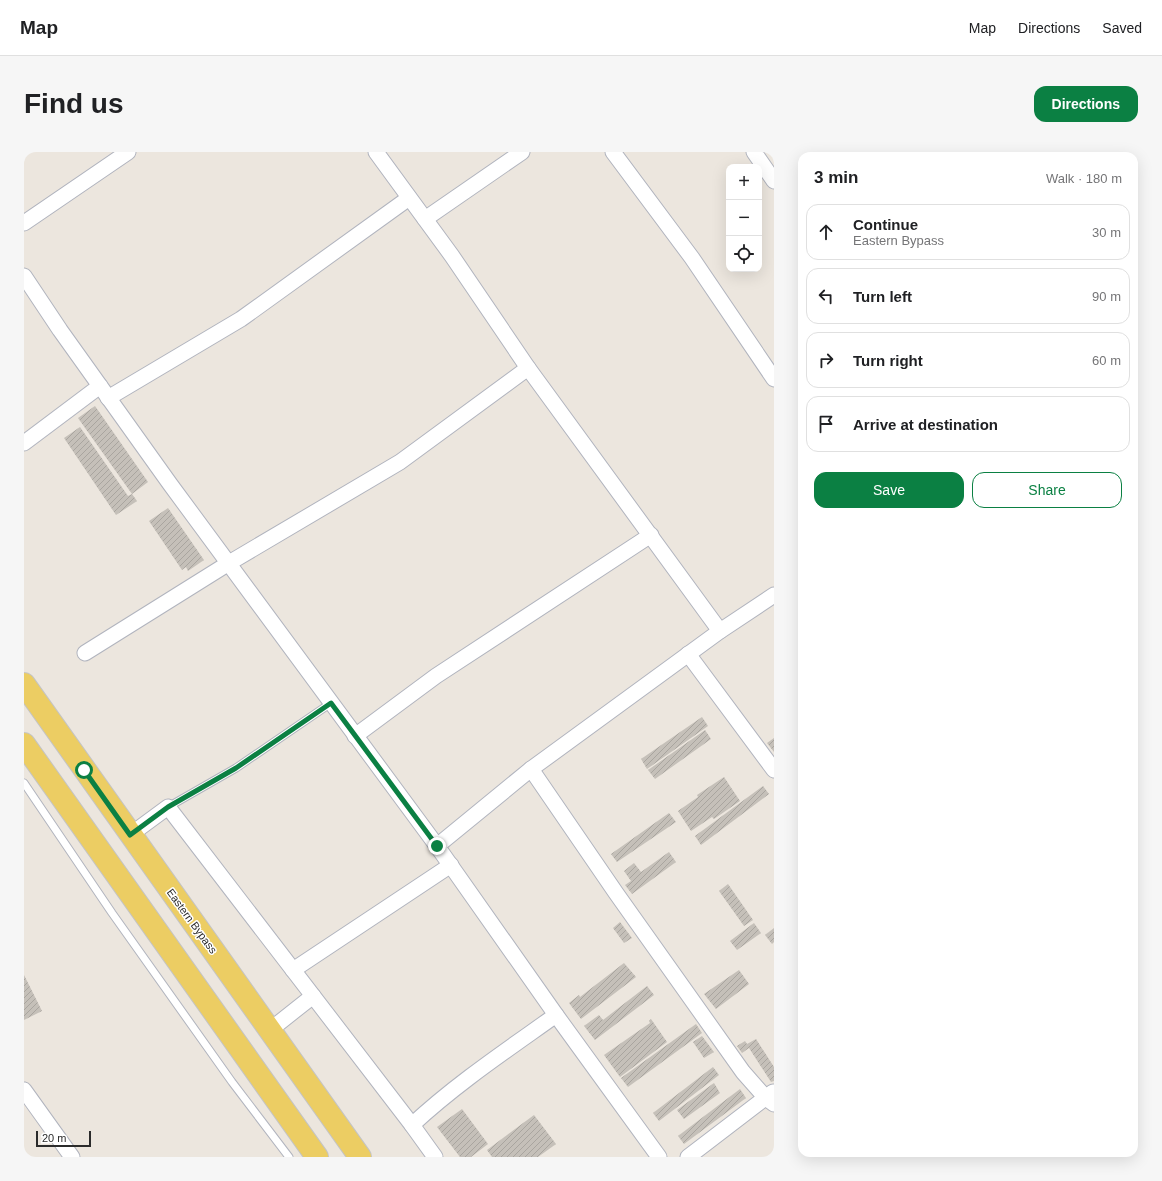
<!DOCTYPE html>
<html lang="en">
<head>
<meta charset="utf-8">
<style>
	body { margin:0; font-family:Helvetica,sans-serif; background:#f6f6f6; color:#202124 }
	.controls { position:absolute; right:12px; top:12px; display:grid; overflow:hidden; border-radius:8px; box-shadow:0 4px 16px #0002 }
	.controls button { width:36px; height:36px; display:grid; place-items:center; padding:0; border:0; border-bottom:1px solid #e0e0e0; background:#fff; color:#202124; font:20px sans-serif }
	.scale { position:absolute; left:12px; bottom:10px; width:55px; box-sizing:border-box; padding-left:4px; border:2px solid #2b2b2b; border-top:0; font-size:11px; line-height:14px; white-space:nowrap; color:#2b2b2b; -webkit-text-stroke:3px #fff; paint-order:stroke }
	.stop { position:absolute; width:12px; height:12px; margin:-9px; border:3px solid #0b8043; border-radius:50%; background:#fff }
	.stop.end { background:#0b8043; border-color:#fff; box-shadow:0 1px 4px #0008 }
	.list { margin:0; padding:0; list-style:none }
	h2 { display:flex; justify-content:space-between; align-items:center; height:52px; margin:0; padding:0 16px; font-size:17px }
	h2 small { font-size:13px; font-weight:400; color:#757577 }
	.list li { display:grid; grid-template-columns:26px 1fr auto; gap:12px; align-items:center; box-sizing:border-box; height:56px; margin:0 8px 8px; padding:0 8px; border:1px solid #e0e0e0; border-radius:12px }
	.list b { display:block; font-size:15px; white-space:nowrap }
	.list p { margin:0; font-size:13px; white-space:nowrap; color:#757577 }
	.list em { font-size:13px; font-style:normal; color:#757577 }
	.actions { display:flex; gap:8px; padding:12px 16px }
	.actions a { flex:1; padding:9px 0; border:1px solid #0b8043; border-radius:12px; text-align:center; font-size:14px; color:#0b8043 }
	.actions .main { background:#0b8043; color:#fff }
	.icon { flex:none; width:22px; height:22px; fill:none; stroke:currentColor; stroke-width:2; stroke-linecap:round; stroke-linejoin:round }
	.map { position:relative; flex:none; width:750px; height:1005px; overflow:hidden; border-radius:12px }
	header { display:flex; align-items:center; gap:24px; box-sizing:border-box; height:56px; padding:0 20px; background:#fff; border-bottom:1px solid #e0e0e0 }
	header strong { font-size:19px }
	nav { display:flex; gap:22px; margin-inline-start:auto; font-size:14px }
	.intro { display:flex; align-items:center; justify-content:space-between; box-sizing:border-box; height:96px; padding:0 24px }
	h1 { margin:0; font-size:28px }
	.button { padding:10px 18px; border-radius:12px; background:#0b8043; color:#fff; font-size:14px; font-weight:700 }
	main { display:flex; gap:24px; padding:0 24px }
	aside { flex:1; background:#fff; border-radius:12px; box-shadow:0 4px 16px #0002 }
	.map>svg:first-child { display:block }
	.building { fill:url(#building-hatch) }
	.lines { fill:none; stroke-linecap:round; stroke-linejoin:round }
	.lane-casing { stroke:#b1b4be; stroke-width:9 }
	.street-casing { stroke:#b1b4be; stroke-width:17 }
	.primary-casing { stroke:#c4c4c4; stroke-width:24 }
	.lane { stroke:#fff; stroke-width:7 }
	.street { stroke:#fff; stroke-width:15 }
	.primary { stroke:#eccd63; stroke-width:22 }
	.route { stroke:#0b8043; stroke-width:5 }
	.labels { text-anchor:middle; stroke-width:3; stroke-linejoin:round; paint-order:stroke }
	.street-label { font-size:11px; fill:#2b2b2b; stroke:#fff }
</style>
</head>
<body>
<header>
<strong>Map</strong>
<nav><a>Map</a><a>Directions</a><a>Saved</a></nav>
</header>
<div class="intro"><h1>Find us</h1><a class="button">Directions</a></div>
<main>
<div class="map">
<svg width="750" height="1005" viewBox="0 0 750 1005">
	<defs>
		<pattern id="building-hatch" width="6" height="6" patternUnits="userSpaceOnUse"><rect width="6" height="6" fill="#c5c0b9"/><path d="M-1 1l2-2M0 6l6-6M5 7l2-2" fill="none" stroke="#a9a59f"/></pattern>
	</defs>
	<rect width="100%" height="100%" fill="#ece6de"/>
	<!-- building -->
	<g class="building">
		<polygon points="71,254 124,330 108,342 54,266"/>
		<polygon points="56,275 104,344 108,342 113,349 92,363 40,286"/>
		<polygon points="144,356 180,408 164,419 162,415 158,418 125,369"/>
		<polygon points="678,565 684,574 623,617 617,607"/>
		<polygon points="681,578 687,587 631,627 624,618"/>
		<polygon points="750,586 750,600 743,591"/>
		<polygon points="700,625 716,649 690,667 688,665 667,679 654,659 674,645 673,643"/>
		<polygon points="739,634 745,642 677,693 671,684"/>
		<polygon points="645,661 652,670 593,710 587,702"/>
		<polygon points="645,700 652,710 608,742 601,733 607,729 600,719 610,711 617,720"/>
		<polygon points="704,732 729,768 720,774 695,739"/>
		<polygon points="596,770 608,786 600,791 589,776"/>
		<polygon points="730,771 737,781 713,798 706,789"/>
		<polygon points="750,776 750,790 748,792 741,783"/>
		<polygon points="600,811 612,825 557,867 545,851 555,843 556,845"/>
		<polygon points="715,818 725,832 692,857 680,842"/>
		<polygon points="0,823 18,859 0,868"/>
		<polygon points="623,834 630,843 571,888 560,874 575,863 579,868"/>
		<polygon points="627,867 643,890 596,925 580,903 626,871 625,869"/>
		<polygon points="672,872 678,881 604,935 597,926"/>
		<polygon points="678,884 690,900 680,906 669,890"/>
		<polygon points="732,887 750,915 750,929 747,930 725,896 718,901 713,894 721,889 723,892"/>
		<polygon points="689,915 695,923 635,969 629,961"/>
		<polygon points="690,931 696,941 660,967 653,958"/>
		<polygon points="716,937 722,946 660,992 654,984"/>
		<polygon points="438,957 464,992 447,1005 436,1005 413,975"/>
		<polygon points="510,963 532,992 514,1005 468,1005 463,998"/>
	</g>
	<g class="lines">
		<!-- lane casing -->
		<g class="lane-casing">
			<g id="lane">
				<polyline points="0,631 88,761 208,930 265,1005"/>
				<polyline points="144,655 212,616 307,551"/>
			</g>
		</g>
		<!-- street casing -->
		<g class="street-casing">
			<g id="street">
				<polyline points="352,0 428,104 504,216 696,479"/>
				<polyline points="589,0 668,106 750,227"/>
				<polyline points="730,0 750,29"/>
				<polyline points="401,67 498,0"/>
				<polyline points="0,71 104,0"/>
				<polyline points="0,124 36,178 146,332 413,694 532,863 635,1005"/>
				<polyline points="84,246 217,167 385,46"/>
				<polyline points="0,291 76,234"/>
				<polyline points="61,501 205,411 376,310 504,216"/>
				<polyline points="664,502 750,618"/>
				<polyline points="331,584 412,524 627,383"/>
				<polyline points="507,617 592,741 719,920 742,946 750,952"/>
				<polyline points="106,683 144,655 388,973"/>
				<polyline points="413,694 507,617 696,479 750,443"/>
				<polyline points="269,818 427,713"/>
				<polyline points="246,878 289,844"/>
				<polyline points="0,938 48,1005"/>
				<path d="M411 1005 388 973C432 932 483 898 532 863"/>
				<polyline points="664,1005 749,940"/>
			</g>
		</g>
		<!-- primary casing -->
		<g class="primary-casing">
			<g id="primary">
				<polyline points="0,532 336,1005"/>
				<polyline points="0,592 293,1005"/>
			</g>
		</g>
		<!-- lane -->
		<use href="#lane" class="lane"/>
		<!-- street -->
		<use href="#street" class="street"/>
		<!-- primary -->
		<use href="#primary" class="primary"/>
	</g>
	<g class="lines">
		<!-- route -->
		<polyline class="route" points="60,618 106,683 144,655 212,616 307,551 413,694"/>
	</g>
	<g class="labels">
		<!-- street labels -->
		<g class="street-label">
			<text transform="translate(168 769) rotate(54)" y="4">Eastern Bypass</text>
		</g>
	</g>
</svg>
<div class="controls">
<button>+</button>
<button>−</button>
<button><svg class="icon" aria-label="locate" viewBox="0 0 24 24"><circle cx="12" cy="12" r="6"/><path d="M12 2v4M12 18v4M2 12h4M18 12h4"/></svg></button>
</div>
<div class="scale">20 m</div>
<div class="stop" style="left:60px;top:618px"></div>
<div class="stop end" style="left:413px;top:694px"></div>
</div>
<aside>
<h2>3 min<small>Walk · 180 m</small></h2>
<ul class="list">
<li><svg class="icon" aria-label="ahead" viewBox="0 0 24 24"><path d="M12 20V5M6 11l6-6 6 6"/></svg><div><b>Continue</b><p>Eastern Bypass</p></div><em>30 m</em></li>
<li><svg class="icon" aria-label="left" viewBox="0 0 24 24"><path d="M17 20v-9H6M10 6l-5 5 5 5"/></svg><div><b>Turn left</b></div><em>90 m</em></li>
<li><svg class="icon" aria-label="right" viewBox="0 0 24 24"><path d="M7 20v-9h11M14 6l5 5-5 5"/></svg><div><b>Turn right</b></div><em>60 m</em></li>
<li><svg class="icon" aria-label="arrive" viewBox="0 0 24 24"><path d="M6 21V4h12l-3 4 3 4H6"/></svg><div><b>Arrive at destination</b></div></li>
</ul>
<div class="actions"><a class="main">Save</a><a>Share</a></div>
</aside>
</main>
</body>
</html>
